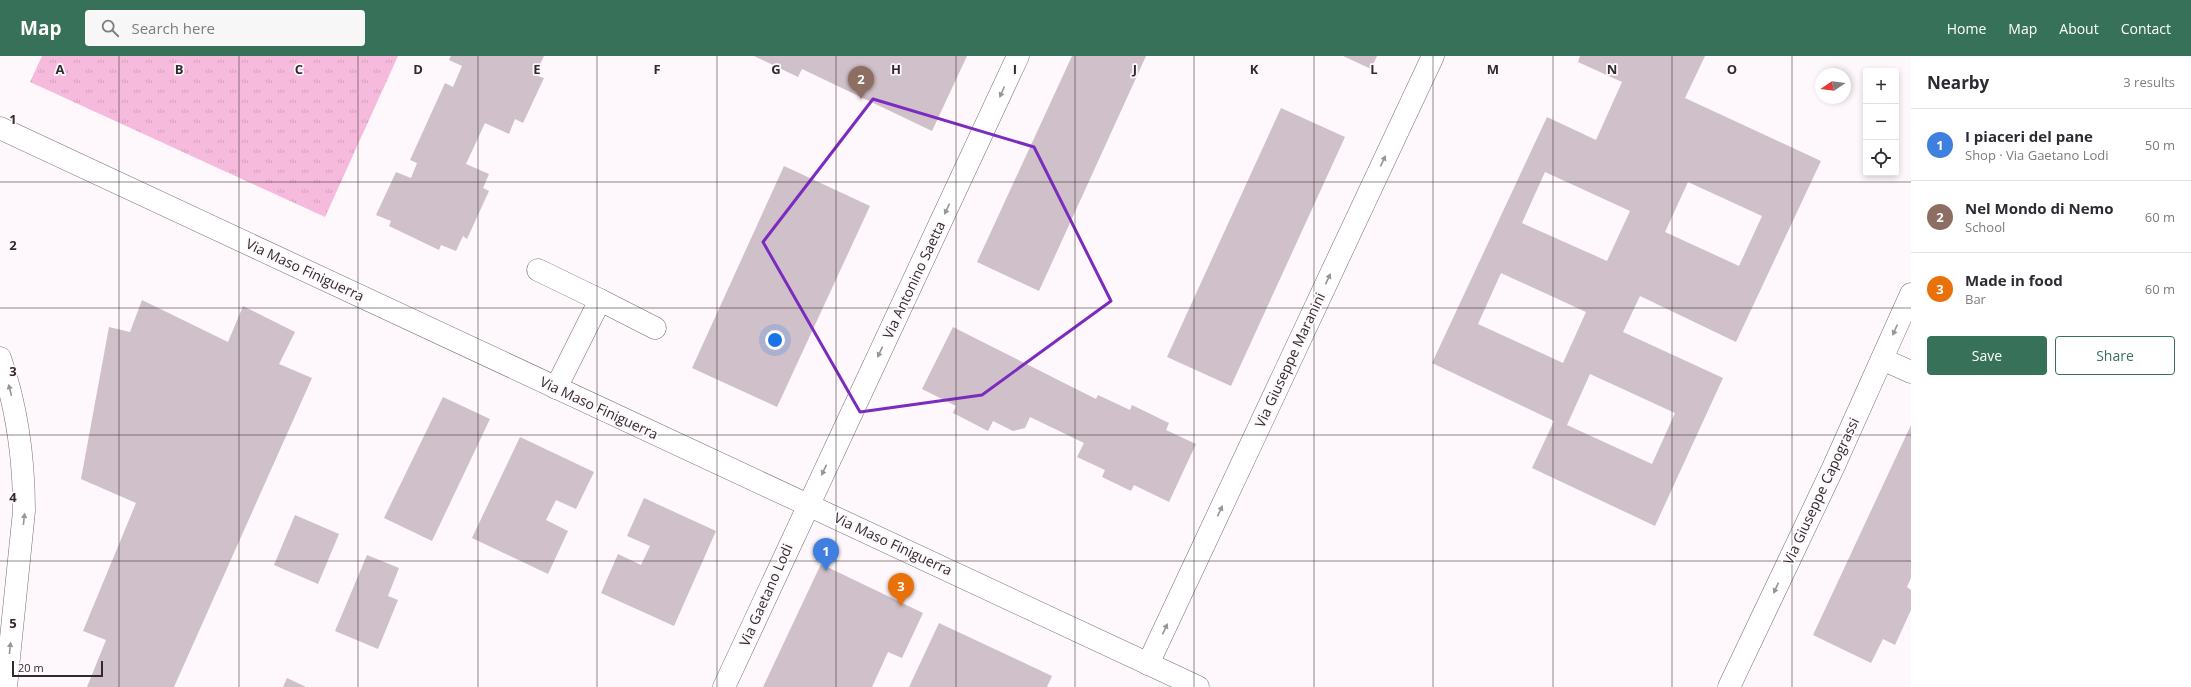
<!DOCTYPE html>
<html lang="en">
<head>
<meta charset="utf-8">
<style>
	body { margin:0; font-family:"Open Sans",sans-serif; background:#f7f7f7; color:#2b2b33 }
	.controls { position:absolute; right:12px; top:12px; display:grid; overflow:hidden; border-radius:4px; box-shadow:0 2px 6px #0003 }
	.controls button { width:36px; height:36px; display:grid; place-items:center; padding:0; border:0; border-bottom:1px solid #e1e1e2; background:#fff; color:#2b2b33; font:20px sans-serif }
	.compass { position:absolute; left:1815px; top:12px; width:36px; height:36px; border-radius:50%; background:#fff; box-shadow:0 2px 6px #0003; rotate:257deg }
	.scale { position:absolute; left:12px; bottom:10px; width:91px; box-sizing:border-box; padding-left:4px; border:2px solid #312b2e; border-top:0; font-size:11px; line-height:14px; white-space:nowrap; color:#312b2e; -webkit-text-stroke:3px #fef7fb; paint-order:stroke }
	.you { position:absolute; left:775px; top:284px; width:14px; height:14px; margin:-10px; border:3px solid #fff; border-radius:50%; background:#1a73e8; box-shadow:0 0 0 6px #1a73e833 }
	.badge { display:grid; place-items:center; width:26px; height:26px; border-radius:50%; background:#387159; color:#fff; font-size:13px; font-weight:700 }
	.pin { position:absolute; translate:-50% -33px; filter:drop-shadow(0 1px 2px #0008) }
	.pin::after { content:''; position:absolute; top:21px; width:14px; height:12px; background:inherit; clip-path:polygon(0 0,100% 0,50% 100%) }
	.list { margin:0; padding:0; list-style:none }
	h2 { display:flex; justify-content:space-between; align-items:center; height:52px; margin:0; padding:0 16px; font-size:17px }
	h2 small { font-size:13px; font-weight:400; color:#7c7c81 }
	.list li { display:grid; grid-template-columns:26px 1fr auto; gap:12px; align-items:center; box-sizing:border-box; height:72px; padding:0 16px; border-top:1px solid #e1e1e2 }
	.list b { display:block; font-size:15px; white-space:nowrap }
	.list p { margin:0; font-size:13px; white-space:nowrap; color:#7c7c81 }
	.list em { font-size:13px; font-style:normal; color:#7c7c81 }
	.actions { display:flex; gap:8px; padding:12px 16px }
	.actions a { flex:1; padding:9px 0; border:1px solid #387159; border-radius:4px; text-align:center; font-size:14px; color:#387159 }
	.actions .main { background:#387159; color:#fff }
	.icon { flex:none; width:22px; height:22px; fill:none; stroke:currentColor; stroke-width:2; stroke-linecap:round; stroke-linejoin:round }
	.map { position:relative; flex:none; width:1911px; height:631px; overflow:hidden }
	header { display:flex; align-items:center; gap:24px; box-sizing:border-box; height:56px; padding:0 20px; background:#387159; color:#fff }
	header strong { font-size:19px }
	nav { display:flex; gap:22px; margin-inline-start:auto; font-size:14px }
	.search { width:280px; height:36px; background:#f7f7f7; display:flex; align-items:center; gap:10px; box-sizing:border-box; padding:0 14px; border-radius:4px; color:#7c7c81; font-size:15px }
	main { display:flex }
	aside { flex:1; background:#fff }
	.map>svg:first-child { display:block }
	.grass { fill:url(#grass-tufts) }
	.building { fill:#d0c0c9; fill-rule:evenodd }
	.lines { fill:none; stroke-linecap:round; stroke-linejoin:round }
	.minor-casing { stroke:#7a6d74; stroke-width:23 }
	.minor { stroke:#fff; stroke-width:22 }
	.oneway { fill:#989596 }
	.marked { fill:none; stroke:#7b2cbf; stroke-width:3; stroke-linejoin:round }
	.grid { fill:none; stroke:#312b2e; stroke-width:1; stroke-opacity:0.55 }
	.labels { text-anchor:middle; stroke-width:3.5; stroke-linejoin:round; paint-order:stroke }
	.street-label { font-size:14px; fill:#312b2e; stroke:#fef7fb }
	.grid-label { font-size:13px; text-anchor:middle; font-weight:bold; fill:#312b2e; stroke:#fef7fb; stroke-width:3.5; stroke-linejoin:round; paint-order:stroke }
</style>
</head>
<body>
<header>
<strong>Map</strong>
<div class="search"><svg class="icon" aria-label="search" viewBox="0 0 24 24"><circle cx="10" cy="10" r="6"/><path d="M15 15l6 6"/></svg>Search here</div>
<nav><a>Home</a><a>Map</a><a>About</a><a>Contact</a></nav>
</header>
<main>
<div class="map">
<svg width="1911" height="631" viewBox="0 0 1911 631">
	<defs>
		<pattern id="grass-tufts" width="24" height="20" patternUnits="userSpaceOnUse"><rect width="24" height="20" fill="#f6bbdc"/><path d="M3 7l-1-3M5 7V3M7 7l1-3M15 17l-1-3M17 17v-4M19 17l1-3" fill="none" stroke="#d3a1bd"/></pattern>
	</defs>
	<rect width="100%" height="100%" fill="#fef7fb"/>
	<!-- grass -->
	<polygon class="grass" points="42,0 398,0 325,161 30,26"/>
	<!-- building -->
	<g class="building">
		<polygon points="451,0 544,0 535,19 544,22 523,67 515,63 509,78 485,67 466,108 489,118 483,132 489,135 467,183 463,180 456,195 441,189 439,194 389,170 391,165 376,159 396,116 411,122 417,107 410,104 445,27 453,31 462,10 449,4"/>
		<polygon points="754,0 967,0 932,75 802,13 798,21"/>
		<polygon points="1072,0 1146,0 1039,235 977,206"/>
		<polygon points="1343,0 1377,0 1371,13"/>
		<path d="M1580 0H1705L1685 42 1821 105 1736 286 1640 240 1623 276 1723 322 1655 470 1532 412 1554 365 1432 307 1547 61 1596 84 1622 26 1578 6ZM1545 116 1630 155 1607 205 1522 167ZM1688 126 1762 160 1739 210 1665 176ZM1501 217 1586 256 1563 307 1478 268ZM1590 318 1675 357 1652 408 1567 369Z"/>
		<polygon points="1281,52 1345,81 1231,330 1167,301"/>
		<polygon points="784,110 870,150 777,351 692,312"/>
		<polygon points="142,244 228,286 243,250 295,276 279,308 312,322 174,631 87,631 106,584 83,575 136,447 81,423 109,271 130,276"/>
		<polygon points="953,271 1096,343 1098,339 1130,354 1132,349 1169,367 1166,374 1196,388 1169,446 1134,429 1131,435 1102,421 1105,414 1077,401 1084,387 1030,361 1025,372 1013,375 993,365 988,375 953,357 956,350 922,333"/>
		<polygon points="443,341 490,363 432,485 384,462"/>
		<polygon points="1911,369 1911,522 1907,531 1911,534 1911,554 1895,589 1883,583 1871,607 1813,579"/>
		<polygon points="520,381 594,416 576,453 556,444 546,464 568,475 548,518 472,482"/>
		<polygon points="644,442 716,475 674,570 601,537 618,498 641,509 650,490 627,480"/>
		<polygon points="295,459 339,478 318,528 274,509"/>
		<polygon points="367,499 399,512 388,540 398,544 378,593 335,575"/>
		<polygon points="821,508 923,557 902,602 888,596 872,631 763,631"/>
		<polygon points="939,567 1052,620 1047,631 909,631"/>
		<polygon points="287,622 306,631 283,631"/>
	</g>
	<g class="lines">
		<!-- minor casing -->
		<g class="minor-casing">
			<g id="minor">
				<polyline points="0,72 1198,631"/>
				<polyline points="538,214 600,244 556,332"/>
				<polyline points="600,244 655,272"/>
				<path d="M0 302C17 351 24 404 24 455L6 631"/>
				<polyline points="1882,303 1911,316"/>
				<polyline points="1148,608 1433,0"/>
				<polyline points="724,631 1018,0"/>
				<polyline points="1729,631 1833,412 1911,238"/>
			</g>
		</g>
		<!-- minor -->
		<use href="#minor" class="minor"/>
	</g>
	<!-- one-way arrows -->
	<defs><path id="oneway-solid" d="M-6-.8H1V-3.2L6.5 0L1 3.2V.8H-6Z"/></defs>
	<g class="oneway">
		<use href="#oneway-solid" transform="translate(1002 36) rotate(114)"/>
		<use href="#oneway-solid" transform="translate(1383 105) rotate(-65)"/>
		<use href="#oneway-solid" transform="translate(947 153) rotate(115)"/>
		<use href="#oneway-solid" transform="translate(1328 223) rotate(-65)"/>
		<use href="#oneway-solid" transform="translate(1895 274) rotate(114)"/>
		<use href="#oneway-solid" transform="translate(880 296) rotate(115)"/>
		<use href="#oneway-solid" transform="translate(10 334) rotate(-104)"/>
		<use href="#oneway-solid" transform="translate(824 414) rotate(115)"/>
		<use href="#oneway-solid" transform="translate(1220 455) rotate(-65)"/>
		<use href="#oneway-solid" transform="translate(24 463) rotate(-84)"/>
		<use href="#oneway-solid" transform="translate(1776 532) rotate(115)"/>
		<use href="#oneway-solid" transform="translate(1165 573) rotate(-65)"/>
		<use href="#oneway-solid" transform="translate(10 592) rotate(-84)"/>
	</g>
	<!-- marked area -->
	<path class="marked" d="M873 43 1034 91 1111 245 982 339 860 356 763 186Z"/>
	<!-- grid -->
	<path class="grid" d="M119 0V631M239 0V631M358 0V631M478 0V631M597 0V631M717 0V631M836 0V631M956 0V631M1075 0V631M1194 0V631M1314 0V631M1433 0V631M1553 0V631M1672 0V631M1792 0V631M0 126H1911M0 252H1911M0 379H1911M0 505H1911"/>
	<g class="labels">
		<!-- street labels -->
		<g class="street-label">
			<text transform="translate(305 214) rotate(25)" y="5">Via Maso Finiguerra</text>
			<text transform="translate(914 224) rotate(-65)" y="5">Via Antonino Saetta</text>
			<text transform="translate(1290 304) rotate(-65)" y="5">Via Giuseppe Maranini</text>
			<text transform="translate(599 352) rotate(25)" y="5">Via Maso Finiguerra</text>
			<text transform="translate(1821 435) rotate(-65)" y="5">Via Giuseppe Capograssi</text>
			<text transform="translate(893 488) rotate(25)" y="5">Via Maso Finiguerra</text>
			<text transform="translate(766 539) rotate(-66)" y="5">Via Gaetano Lodi</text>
		</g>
	</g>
	<g class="grid-label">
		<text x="60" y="18">A</text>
		<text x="179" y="18">B</text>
		<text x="299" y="18">C</text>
		<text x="418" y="18">D</text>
		<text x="537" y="18">E</text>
		<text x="657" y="18">F</text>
		<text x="776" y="18">G</text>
		<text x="896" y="18">H</text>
		<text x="1015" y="18">I</text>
		<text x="1135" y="18">J</text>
		<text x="1254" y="18">K</text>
		<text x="1374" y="18">L</text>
		<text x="1493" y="18">M</text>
		<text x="1612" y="18">N</text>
		<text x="1732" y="18">O</text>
		<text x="13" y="68">1</text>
		<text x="13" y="194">2</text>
		<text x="13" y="320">3</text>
		<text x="13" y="446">4</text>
		<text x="13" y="572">5</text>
	</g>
</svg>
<div class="controls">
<button>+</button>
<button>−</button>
<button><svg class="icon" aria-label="locate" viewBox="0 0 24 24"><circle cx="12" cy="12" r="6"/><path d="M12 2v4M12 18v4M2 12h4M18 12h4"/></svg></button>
</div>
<svg class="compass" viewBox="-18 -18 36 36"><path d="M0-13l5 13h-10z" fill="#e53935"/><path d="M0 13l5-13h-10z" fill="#7c7c81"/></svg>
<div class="scale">20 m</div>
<div class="you"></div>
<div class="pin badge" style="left:826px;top:515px;background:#3f7fe0">1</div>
<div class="pin badge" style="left:861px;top:43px;background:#8d6e63">2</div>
<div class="pin badge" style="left:901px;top:550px;background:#e8710a">3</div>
</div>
<aside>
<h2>Nearby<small>3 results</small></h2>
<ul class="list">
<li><span class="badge" style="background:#3f7fe0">1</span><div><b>I piaceri del pane</b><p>Shop · Via Gaetano Lodi</p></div><em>50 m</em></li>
<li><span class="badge" style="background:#8d6e63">2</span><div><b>Nel Mondo di Nemo</b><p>School</p></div><em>60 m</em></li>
<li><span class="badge" style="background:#e8710a">3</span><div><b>Made in food</b><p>Bar</p></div><em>60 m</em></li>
</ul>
<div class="actions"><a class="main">Save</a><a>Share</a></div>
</aside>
</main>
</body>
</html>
